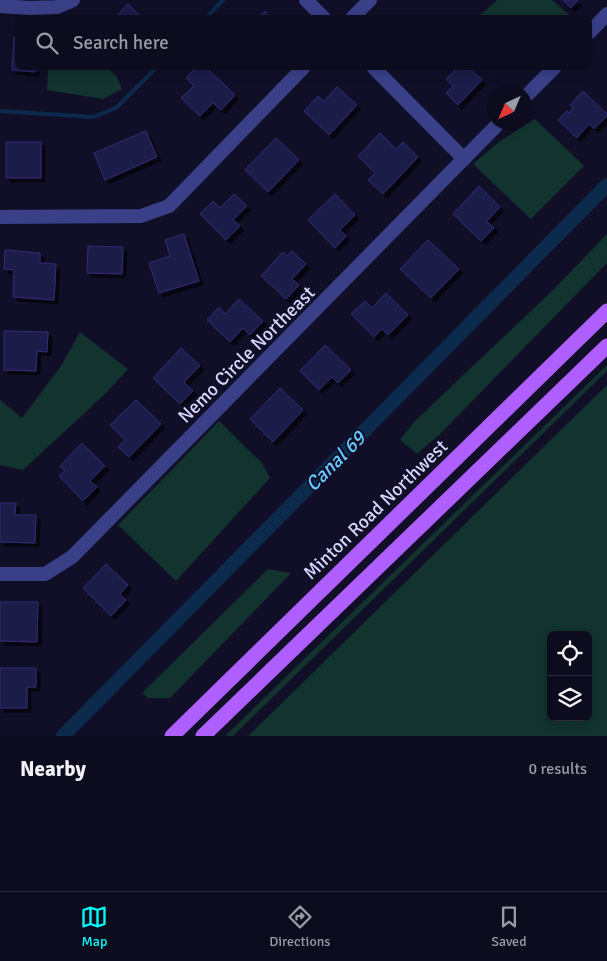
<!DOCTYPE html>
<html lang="en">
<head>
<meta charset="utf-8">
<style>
	body { margin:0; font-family:Signika,sans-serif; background:#1b192b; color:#f1f3f6 }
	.controls { position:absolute; right:15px; bottom:15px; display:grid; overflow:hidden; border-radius:8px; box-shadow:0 2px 12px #0003 }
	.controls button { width:45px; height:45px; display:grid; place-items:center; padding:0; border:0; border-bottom:1px solid #2d2b3c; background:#0d0b1e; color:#f1f3f6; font:25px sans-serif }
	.compass { position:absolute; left:487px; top:85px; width:45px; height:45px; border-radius:50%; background:#0d0b1e; box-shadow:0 2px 12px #0003; rotate:224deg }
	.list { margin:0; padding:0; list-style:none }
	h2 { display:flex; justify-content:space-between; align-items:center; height:65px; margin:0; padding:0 20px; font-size:21px }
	h2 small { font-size:16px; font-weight:400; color:#9a9ba4 }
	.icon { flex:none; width:28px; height:28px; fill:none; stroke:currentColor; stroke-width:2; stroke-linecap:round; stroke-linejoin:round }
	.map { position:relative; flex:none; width:607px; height:736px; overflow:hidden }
	.search { position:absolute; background:#0d0b1e; box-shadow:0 2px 12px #0003; left:15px; right:15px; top:15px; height:55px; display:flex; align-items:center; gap:12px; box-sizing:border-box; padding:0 18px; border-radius:8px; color:#9a9ba4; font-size:19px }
	.sheet { height:155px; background:#0d0b1e }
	nav { display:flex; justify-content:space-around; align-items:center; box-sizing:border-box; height:70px; border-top:1px solid #2d2b3c; background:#0d0b1e; font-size:14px; color:#9a9ba4 }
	nav a { display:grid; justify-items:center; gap:2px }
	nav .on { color:#03fffa }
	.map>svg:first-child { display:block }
	.green { fill:#12332e; fill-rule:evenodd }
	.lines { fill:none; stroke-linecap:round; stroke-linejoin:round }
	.stream { stroke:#0b2a4c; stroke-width:4 }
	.canal { stroke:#0b2a4c; stroke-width:14 }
	.building { fill:#1f1b4a; stroke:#322c76; filter:url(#shadow) }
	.minor { stroke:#394088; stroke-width:14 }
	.major { stroke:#af5eff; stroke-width:15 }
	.labels { text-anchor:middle; stroke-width:4; stroke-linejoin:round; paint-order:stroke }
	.street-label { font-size:19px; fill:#d7d7ff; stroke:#110f28 }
	.water-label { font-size:20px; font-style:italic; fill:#65caff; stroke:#110f28 }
</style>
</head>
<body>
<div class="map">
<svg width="607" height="736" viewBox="0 0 607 736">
	<defs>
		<filter id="shadow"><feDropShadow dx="4" dy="4" stdDeviation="0" flood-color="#0009"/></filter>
	</defs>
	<rect width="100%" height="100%" fill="#110f28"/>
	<!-- green -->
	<g class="green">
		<polygon points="497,0 552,0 572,17 478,17"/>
		<polygon points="48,68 107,68 117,77 122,89 103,99 47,90"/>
		<polygon points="535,119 584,166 531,219 473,164 500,141"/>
		<polygon points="607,234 607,263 439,435 417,454 400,440 413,423 554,289"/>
		<polygon points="80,332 128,369 107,392 23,470 0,465 0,400 22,418 61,366"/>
		<polygon points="607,365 607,371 233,736 225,736"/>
		<path d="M607 385V736H248ZM551 635H588V717H551Z"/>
		<polygon points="219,421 262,463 270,478 176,581 118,525"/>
		<polygon points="268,569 291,573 170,698 148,698 142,693"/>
	</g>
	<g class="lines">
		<!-- stream -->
		<g class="stream">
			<polyline points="206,18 223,0"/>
			<polyline points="0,111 93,117 116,108 156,68"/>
		</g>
		<!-- canal -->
		<polyline class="canal" points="63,736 607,185"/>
	</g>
	<!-- building -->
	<g class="building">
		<polygon points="563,0 578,0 571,8"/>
		<polygon points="128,4 140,16 138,18 115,18"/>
		<polygon points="265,11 271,18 258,18"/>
		<polygon points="14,37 18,37 18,68 35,68 35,72 12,70"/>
		<polygon points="196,68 207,68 235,95 221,110 213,103 200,116 181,98 194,86 186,78"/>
		<polygon points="457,68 469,68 482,80 458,105 446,93 453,86 446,79"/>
		<polygon points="337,87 357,105 329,135 304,111 318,96 324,101"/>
		<polygon points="583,91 607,114 607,116 594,129 589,124 577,138 558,120 567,111 569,113 573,108 570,105"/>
		<polygon points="146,131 157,157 105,180 94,153"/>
		<polygon points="380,133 396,149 403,142 418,157 383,194 368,180 375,173 358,156"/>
		<polygon points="276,138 299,160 268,192 245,170"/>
		<rect x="6" y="142" width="35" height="36"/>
		<polygon points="479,186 500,207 487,221 494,228 481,241 453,214"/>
		<polygon points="234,194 247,206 233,220 240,226 226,240 200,214 213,201 220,208"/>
		<polygon points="335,194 355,215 340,230 346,236 335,248 308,220"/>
		<polygon points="184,234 199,281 159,293 149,263 170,256 165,240"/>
		<polygon points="428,240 459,269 431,298 400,269"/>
		<polygon points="88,246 123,247 122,274 87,273"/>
		<polygon points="5,250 40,253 40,263 56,264 54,300 13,297 14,270 4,269"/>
		<polygon points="292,251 306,264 292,279 299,285 286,299 261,276 283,252 287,256"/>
		<polygon points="386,293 408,315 388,335 382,329 374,337 351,314 365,301 372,308"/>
		<polygon points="239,299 263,321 250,335 243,328 230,342 207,320 219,307 225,314"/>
		<polygon points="4,331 48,332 47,352 37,351 36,371 4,370"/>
		<polygon points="325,345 351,370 338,383 332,377 319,390 300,371"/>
		<polygon points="181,348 200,366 184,382 193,391 180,404 153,378"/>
		<polygon points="280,388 303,410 273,442 250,419"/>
		<polygon points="136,400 161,424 129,457 118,447 125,440 110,425"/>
		<polygon points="82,443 105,466 90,481 97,487 83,501 59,476 65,471 60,466"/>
		<polygon points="0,503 16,503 15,515 36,515 35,543 0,542"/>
		<polygon points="106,564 128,585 120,594 126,600 111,616 83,588"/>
		<polygon points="0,602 38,602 37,642 0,641"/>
		<polygon points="0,668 36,668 36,687 27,687 27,708 0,708"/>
	</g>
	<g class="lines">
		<!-- minor -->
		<g class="minor">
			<polyline points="306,0 324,18"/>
			<polyline points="0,6 30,8 57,7 73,0"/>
			<polyline points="352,18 370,0"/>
			<polyline points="590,32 607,14"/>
			<polyline points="374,68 464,159"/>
			<polyline points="524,98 554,68"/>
			<polyline points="0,217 141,216 169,206 303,68"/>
			<polyline points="0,574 45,574 72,557 500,122"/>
		</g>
		<!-- major -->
		<g class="major">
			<polyline points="172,736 607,311"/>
			<polyline points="203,736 607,346"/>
		</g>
	</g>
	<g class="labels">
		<!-- street labels -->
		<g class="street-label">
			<text transform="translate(246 354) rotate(-45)" y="7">Nemo Circle Northeast</text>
			<text transform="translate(375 509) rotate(-44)" y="7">Minton Road Northwest</text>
		</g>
		<!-- water labels -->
		<g class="water-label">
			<text transform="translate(335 461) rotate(-45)" y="7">Canal 69</text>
		</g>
	</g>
</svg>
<div class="controls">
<button><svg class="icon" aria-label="locate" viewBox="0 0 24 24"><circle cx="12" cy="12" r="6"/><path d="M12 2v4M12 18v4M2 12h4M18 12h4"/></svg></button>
<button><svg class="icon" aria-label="layers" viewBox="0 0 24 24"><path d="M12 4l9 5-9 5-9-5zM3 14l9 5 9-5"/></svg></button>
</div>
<svg class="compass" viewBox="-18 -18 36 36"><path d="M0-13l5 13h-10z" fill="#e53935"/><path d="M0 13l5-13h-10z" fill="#9a9ba4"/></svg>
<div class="search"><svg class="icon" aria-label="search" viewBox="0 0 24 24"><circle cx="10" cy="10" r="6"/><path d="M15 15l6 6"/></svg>Search here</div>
</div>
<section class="sheet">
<h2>Nearby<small>0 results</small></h2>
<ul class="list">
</ul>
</section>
<nav>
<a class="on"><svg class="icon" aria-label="map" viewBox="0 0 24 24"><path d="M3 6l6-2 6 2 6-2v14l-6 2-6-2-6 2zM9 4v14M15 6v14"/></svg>Map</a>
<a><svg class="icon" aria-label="directions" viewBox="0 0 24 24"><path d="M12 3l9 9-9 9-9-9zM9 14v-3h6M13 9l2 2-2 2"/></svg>Directions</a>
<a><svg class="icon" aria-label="saved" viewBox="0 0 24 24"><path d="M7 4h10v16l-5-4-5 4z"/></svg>Saved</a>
</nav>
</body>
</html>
